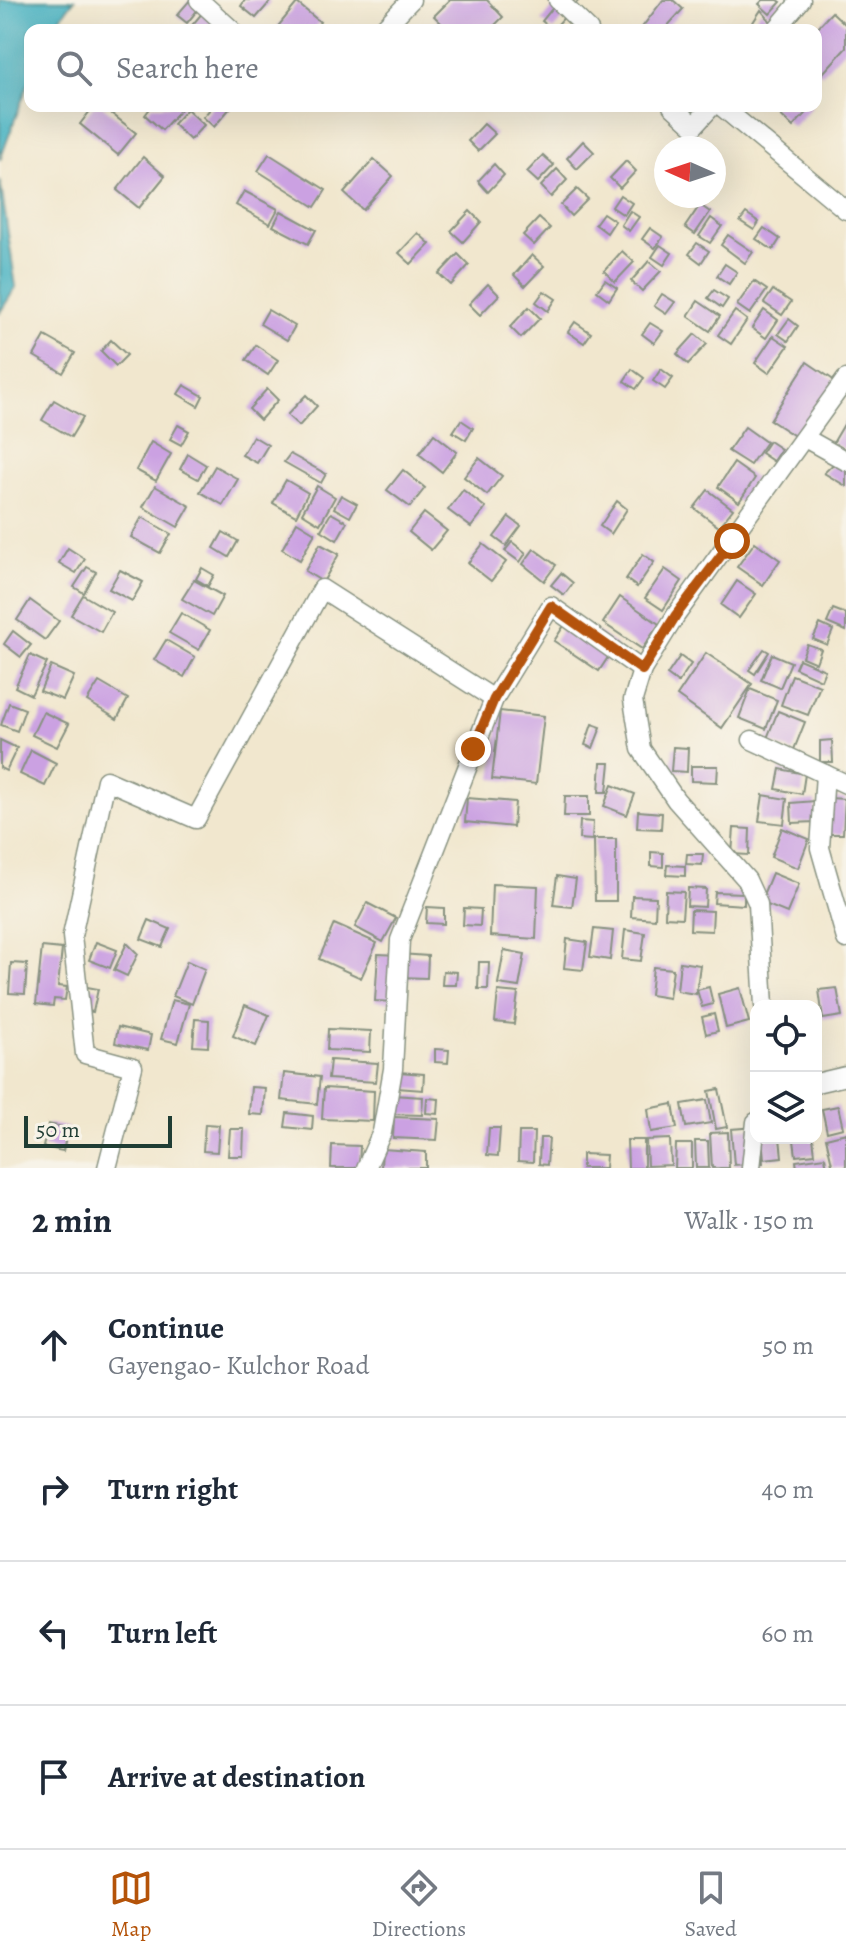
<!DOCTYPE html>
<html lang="en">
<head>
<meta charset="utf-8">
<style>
	body { margin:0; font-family:Alegreya,serif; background:#f6f6f7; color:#1f2937 }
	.controls { position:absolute; right:24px; bottom:24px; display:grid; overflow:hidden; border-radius:16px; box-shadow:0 8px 32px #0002 }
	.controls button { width:72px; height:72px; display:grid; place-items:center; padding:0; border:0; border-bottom:2px solid #e0e1e3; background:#fff; color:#1f2937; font:40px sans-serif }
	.compass { position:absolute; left:654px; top:136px; width:72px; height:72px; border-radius:50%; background:#fff; box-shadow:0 8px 32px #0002; rotate:273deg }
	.scale { position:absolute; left:24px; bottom:20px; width:148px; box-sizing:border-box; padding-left:8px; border:4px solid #1f3d34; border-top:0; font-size:22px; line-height:28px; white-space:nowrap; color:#1f3d34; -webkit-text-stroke:6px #f7f3e8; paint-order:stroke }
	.stop { position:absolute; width:24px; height:24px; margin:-18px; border:6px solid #b45309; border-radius:50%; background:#fff }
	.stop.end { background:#b45309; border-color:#fff; box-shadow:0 2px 8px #0008 }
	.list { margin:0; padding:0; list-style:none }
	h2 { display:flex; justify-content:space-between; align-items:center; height:104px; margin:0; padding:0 32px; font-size:34px }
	h2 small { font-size:26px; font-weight:400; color:#747a83 }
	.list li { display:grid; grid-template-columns:52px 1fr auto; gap:24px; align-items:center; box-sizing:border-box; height:144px; padding:0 32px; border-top:2px solid #e0e1e3 }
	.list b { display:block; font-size:30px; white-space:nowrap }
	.list p { margin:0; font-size:26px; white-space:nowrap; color:#747a83 }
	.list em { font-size:26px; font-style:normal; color:#747a83 }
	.icon { flex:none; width:44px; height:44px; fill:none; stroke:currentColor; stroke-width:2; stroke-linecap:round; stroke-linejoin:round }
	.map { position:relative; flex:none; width:846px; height:1168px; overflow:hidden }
	.search { position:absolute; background:#fff; box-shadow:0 8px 32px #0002; left:24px; right:24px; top:24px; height:88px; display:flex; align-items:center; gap:20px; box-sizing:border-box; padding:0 28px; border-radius:16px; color:#747a83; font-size:30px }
	.sheet { height:680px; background:#fff }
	nav { display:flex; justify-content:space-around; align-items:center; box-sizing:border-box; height:112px; border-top:2px solid #e0e1e3; background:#fff; font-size:22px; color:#747a83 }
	nav a { display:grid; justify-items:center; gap:4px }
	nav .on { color:#b45309 }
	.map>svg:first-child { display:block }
	.water { fill:#44b1c1; stroke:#32777a; stroke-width:2 }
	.building { fill:#cba1e2 }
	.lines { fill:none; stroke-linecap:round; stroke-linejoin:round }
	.street-casing { stroke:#889281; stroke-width:21 }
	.street { stroke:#fff; stroke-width:18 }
	.route { stroke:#b45309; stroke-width:10 }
</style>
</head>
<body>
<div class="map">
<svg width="846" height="1168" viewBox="0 0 846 1168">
	<rect width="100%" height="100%" fill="#f7f3e8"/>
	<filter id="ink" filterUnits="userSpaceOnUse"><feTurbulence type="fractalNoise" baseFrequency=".0125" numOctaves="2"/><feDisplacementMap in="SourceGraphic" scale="16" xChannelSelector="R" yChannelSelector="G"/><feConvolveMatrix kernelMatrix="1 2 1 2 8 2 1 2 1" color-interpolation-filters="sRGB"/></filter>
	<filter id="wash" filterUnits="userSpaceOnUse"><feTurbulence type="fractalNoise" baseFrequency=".006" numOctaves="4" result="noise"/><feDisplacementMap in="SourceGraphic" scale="32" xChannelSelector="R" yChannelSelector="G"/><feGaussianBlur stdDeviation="1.8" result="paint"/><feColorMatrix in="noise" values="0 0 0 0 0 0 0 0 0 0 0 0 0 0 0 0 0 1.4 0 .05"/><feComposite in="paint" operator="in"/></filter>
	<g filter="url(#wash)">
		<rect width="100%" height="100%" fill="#f1e7ce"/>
		<!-- water -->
		<g class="water">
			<polygon points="0,0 74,0 51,30 30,30 30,78 0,160"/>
			<polygon points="0,180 16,287 0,312"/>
		</g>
		<g id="blocks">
			<!-- building -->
			<g class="building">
				<polygon points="190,0 200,7 187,23 177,15"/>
				<polygon points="245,0 267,0 270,2 256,18 241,6"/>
				<polygon points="450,0 487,0 503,17 490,30 448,30 434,16"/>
				<polygon points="559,0 579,0 553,30 542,21"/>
				<polygon points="663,0 673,0 683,9 664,30 640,30"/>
				<polygon points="763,0 778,0 781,2 770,14 759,4"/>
				<polygon points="297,3 320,22 314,30 275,30"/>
				<polygon points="761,10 772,23 768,30 748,30"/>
				<polygon points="203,12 219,30 188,30"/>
				<polygon points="832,12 846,25 846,48 822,74 816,69 816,29"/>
				<polygon points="94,106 102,106 136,133 118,155 80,124"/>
				<polygon points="152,106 184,106 162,130 145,115"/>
				<polygon points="213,106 232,106 214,127 203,117"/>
				<polygon points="771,106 812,106 793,127"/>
				<polygon points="187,109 204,125 190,140 173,124"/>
				<polygon points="484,124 495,134 478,151 468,141"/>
				<polygon points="583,141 594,152 577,169 567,158"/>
				<polygon points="269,154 326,190 315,207 258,171"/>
				<polygon points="543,155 554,165 538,182 527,172"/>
				<polygon points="143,157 165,176 139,208 117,190"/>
				<polygon points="374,159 393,176 363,210 344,193"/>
				<polygon points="626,161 636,171 620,188 610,178"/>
				<polygon points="494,164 504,175 488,192 478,181"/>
				<polygon points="557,169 567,180 551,197 541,186"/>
				<polygon points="577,189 588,199 571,216 561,205"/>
				<polygon points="244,191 278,209 270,224 236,205"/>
				<polygon points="620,195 632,203 624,215 612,207"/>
				<polygon points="700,205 710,212 695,234 685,227"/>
				<polygon points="281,211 316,230 308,244 273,226"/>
				<polygon points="470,211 481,222 463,242 451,231"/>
				<polygon points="630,211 639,217 629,231 621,225"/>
				<polygon points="603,213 615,221 607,233 595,224"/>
				<polygon points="746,213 759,222 754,230 740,221"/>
				<polygon points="539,218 550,228 534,245 523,235"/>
				<polygon points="711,218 722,226 710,243 699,236"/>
				<polygon points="650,228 663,237 655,248 642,239"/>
				<polygon points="764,228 780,239 773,250 756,239"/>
				<polygon points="418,233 430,244 411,264 399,253"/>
				<polygon points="728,235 753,252 745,263 721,245"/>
				<polygon points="697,243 709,251 701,263 689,254"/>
				<polygon points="660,245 672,253 664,265 652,257"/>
				<polygon points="622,251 634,262 615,282 604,271"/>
				<polygon points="458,254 469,265 451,285 439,274"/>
				<polygon points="532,255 544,266 525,286 514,275"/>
				<polygon points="649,261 661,271 642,291 631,281"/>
				<polygon points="725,264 737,272 729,284 717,276"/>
				<polygon points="605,280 617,288 609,300 597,291"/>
				<polygon points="754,281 767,290 750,314 737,305"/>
				<polygon points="488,284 499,295 480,315 469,304"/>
				<polygon points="714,290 728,299 722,308 708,298"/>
				<polygon points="773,290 791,302 782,315 764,303"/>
				<polygon points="544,291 556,299 548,311 536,302"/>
				<polygon points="662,294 675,302 666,314 654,306"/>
				<polygon points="698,301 720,316 710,331 688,316"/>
				<polygon points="529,307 540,318 521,338 510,327"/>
				<polygon points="268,310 295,326 287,340 260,324"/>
				<polygon points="764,310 778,320 766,338 752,328"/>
				<polygon points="735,311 747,320 731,344 718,335"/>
				<polygon points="789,319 798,326 788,341 778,334"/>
				<polygon points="575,322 591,333 584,343 568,332"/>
				<polygon points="650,323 663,331 654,343 642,334"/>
				<polygon points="695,334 707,344 688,364 677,354"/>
				<polygon points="45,336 75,353 63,373 34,356"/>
				<polygon points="773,336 788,346 769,373 755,363"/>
				<polygon points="111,340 127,355 116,366 101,351"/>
				<polygon points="256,345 278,360 268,375 246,360"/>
				<polygon points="807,362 838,383 801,440 770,420"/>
				<polygon points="632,369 644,378 636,389 624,381"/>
				<polygon points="661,369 673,378 665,389 653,381"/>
				<polygon points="184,385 203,396 198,406 178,394"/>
				<polygon points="267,389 278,400 260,420 249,409"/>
				<polygon points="306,395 317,406 299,426 287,415"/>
				<polygon points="54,400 83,417 71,437 42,420"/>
				<polygon points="461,420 473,428 466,440 453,432"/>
				<polygon points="846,421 846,450 833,443"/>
				<polygon points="178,425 189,431 181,445 170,439"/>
				<polygon points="745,427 766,442 750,465 728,451"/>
				<polygon points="434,434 457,452 442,472 419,454"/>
				<polygon points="253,436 268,445 257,463 242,455"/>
				<polygon points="769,441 781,449 773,461 761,453"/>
				<polygon points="151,442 171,454 156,481 136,470"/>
				<polygon points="846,452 846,486 824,473"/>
				<polygon points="188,454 206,465 198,479 180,469"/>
				<polygon points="290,454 326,474 321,483 284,462"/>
				<polygon points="479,458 502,476 487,495 464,477"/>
				<polygon points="734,463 755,478 739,502 718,487"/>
				<polygon points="215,466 238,479 223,505 200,492"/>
				<polygon points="403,470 425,488 410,507 387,490"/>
				<polygon points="286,480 308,493 296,516 273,503"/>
				<polygon points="155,486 190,506 178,527 143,507"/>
				<polygon points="317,486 335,497 320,524 302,513"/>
				<polygon points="463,490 486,508 471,527 448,510"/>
				<polygon points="708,490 733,509 719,527 694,508"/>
				<polygon points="341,495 357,504 350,517 334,508"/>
				<polygon points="617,501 627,509 611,534 600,526"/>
				<polygon points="331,513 347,522 337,540 321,530"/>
				<polygon points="424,513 447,531 431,550 409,532"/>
				<polygon points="142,517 171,534 160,553 131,537"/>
				<polygon points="509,517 521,526 506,546 494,537"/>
				<polygon points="297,522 315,533 300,560 282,549"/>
				<polygon points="223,532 238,541 229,557 214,548"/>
				<polygon points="512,542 526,553 520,562 505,551"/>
				<polygon points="755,542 780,560 763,585 737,567"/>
				<polygon points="320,544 339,554 323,582 305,571"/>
				<polygon points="483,544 506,562 491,581 468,563"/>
				<polygon points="68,548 85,559 76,573 59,563"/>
				<polygon points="534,549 556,565 544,581 523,564"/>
				<polygon points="643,554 654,562 637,587 626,579"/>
				<polygon points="87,567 96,572 84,593 74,587"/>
				<polygon points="202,568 214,575 208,586 196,579"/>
				<polygon points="665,569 682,581 663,610 645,598"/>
				<polygon points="120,570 143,582 132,601 109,589"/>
				<polygon points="561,573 573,583 564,595 551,585"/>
				<polygon points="194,580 223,596 212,616 182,599"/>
				<polygon points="737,581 756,594 739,618 721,605"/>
				<polygon points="83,595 112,612 101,632 71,615"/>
				<polygon points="620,597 659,624 642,649 603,623"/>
				<polygon points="30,600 59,621 45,640 17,620"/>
				<polygon points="833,609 846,614 846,631 827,623"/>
				<polygon points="181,613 210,630 199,650 169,633"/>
				<polygon points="571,615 616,645 599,671 554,641"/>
				<polygon points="820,624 833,630 827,645 813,639"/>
				<polygon points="13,631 31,645 21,657 4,644"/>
				<polygon points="166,640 195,657 184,677 154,660"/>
				<polygon points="807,644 821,649 816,663 802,657"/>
				<polygon points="764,649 769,652 755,674 749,670"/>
				<polygon points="706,653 752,684 722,728 677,696"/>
				<polygon points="772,654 791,662 780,688 761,680"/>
				<polygon points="30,655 47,663 31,695 15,687"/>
				<polygon points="680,656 691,664 678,683 667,675"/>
				<polygon points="799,659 825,670 821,680 795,668"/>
				<polygon points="51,666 74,676 63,700 40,691"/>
				<polygon points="792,675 820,686 808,715 781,705"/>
				<polygon points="99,682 128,699 117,719 87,701"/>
				<polygon points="750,689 777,700 766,729 739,718"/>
				<polygon points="9,703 25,709 17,731 1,725"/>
				<polygon points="500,711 544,716 536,784 492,779"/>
				<polygon points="778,711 805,722 793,752 766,741"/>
				<polygon points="43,712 69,724 57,747 32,735"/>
				<polygon points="592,724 601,727 593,748 585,745"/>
				<polygon points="0,740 17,748 6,771 0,768"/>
				<polygon points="832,740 833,762 820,762 820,741"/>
				<polygon points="673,747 688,748 687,772 671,771"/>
				<polygon points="31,750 56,763 45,786 20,774"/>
				<polygon points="601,763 610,763 607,792 599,792"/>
				<polygon points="691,766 718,766 717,782 691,781"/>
				<polygon points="780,769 805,774 802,794 776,789"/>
				<polygon points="612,785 635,794 627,815 604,806"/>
				<polygon points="763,795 787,799 784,824 759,821"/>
				<polygon points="565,796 589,796 589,816 564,816"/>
				<polygon points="467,798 515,802 513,827 465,822"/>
				<polygon points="829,798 845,799 843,834 828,834"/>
				<polygon points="815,801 816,822 792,823 791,803"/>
				<polygon points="638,811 662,813 661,829 637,828"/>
				<polygon points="580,821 593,822 592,840 579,839"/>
				<polygon points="734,828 750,829 749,855 732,854"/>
				<polygon points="782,828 809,839 798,868 771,857"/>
				<polygon points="594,839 616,839 616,901 595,901"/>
				<polygon points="651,852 663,853 663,867 651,866"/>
				<polygon points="687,854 703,854 702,865 686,864"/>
				<polygon points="667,865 685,866 685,876 666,875"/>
				<polygon points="772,873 799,884 787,913 760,902"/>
				<polygon points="557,876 576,879 572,907 553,905"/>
				<polygon points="492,884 538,886 536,939 490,936"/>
				<polygon points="688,888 706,889 705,907 687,906"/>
				<polygon points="666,891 684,892 682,918 665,917"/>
				<polygon points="715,892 744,893 744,905 714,903"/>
				<polygon points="632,896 656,897 655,919 631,917"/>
				<polygon points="367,903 396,918 383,942 355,927"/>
				<polygon points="427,907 444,908 444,924 426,923"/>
				<polygon points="464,908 481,909 480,926 463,925"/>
				<polygon points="691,910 713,911 712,931 690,930"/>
				<polygon points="149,920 170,929 162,947 141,939"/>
				<polygon points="334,924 377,943 361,978 319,959"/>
				<polygon points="594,929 613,931 610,960 590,957"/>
				<polygon points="625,930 645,933 641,961 622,959"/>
				<polygon points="567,939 587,942 583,970 564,968"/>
				<polygon points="96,942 117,950 110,968 89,960"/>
				<polygon points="127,943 138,954 127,976 114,970"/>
				<polygon points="42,947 62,949 58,986 67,987 65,1000 54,999 53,1006 36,1004"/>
				<polygon points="504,950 525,954 519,987 498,984"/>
				<polygon points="378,954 398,955 395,1002 375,1001"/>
				<polygon points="400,954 428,956 427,978 399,977"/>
				<polygon points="187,961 205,969 192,1004 173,996"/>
				<polygon points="479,962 489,962 488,989 478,989"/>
				<polygon points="680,962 700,965 696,994 677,991"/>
				<polygon points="11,963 27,964 25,994 9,993"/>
				<polygon points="653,967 673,969 669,998 650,995"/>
				<polygon points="443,971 457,972 456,985 442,985"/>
				<polygon points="82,986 98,989 93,1012 77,1009"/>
				<polygon points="709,987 713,1004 702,1007 697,990"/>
				<polygon points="740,988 749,1022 726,1028 718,994"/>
				<polygon points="837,988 842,1016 823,1019 819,990"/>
				<polygon points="498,991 518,993 514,1024 495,1022"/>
				<polygon points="172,1000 189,1004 178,1043 161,1039"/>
				<polygon points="245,1005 269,1015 256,1046 233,1036"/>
				<polygon points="714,1014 718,1031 706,1034 702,1017"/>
				<polygon points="195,1019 209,1020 208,1047 193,1046"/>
				<polygon points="118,1027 151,1035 148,1050 115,1043"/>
				<polygon points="328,1029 371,1031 370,1052 327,1050"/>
				<polygon points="435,1049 449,1050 448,1063 435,1062"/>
				<polygon points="330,1060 378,1063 376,1082 328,1079"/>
				<polygon points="398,1072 424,1074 423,1090 397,1088"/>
				<polygon points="284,1073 320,1077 317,1104 281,1100"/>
				<polygon points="251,1087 265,1088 263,1115 249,1114"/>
				<polygon points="324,1088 374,1091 373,1121 322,1119"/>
				<polygon points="719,1089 727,1127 716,1129 709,1091"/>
				<polygon points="392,1095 423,1097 422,1115 391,1114"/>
				<polygon points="427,1098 439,1099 438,1114 426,1113"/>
				<polygon points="707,1100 711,1123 686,1127 682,1104"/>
				<polygon points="673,1104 677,1128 651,1132 648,1109"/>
				<polygon points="838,1106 843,1128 827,1132 822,1109"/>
				<polygon points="287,1113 313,1116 312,1130 285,1127"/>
				<polygon points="394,1117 439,1119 437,1140 393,1138"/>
				<polygon points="48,1124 68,1128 63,1151 43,1147"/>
				<polygon points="205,1124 219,1125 217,1152 203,1151"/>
				<polygon points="756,1127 761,1138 763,1163 734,1165 731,1129"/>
				<polygon points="489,1128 500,1128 498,1156 487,1155"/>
				<polygon points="230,1129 244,1129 243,1156 228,1156"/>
				<polygon points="519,1132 534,1132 533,1162 518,1161"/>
				<polygon points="728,1132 729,1168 712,1168 710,1133"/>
				<polygon points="846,1133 846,1168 833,1168 826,1138"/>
				<polygon points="540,1138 549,1138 547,1165 539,1164"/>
				<polygon points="762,1138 780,1138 782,1157 764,1159"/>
				<polygon points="813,1138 815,1154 796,1156 794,1140"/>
				<polygon points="670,1139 671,1165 647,1166 646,1140"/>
				<polygon points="627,1140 644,1140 644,1168 628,1168"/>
				<polygon points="695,1141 708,1141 709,1168 696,1168"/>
				<polygon points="676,1144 692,1144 692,1168 675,1168"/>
				<polygon points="332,1145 360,1146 359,1168 331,1168"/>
				<polygon points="382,1149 426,1152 426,1168 381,1168"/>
				<polygon points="582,1154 606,1155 605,1168 582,1168"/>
				<polygon points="825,1157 827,1168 797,1168 796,1161"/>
			</g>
		</g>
	</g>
	<g filter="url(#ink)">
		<use href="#blocks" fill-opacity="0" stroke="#889281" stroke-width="2"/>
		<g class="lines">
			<!-- street casing -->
			<g class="street-casing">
				<g id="street">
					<polyline points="199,0 232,30"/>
					<polyline points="558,0 589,30"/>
					<polyline points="382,30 411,0"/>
					<polyline points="776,30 801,0"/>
					<polyline points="672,106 694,126 712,106"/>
					<polyline points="721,106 846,210"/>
					<polyline points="805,438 846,461"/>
					<polyline points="752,740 846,784"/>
					<polyline points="825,774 820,848 846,939"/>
					<polyline points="764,1006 758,904 747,880 676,800 641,749 633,700 642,670 676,615 846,379"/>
					<polyline points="816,1083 846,1076"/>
					<polyline points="107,1168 133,1067 85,1054 72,936 106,780 196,819 322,589 494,699"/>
					<polyline points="366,1168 382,1132 393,1069 400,940 494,699 551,606 642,670"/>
					<polyline points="751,1168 756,1122"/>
				</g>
			</g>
			<!-- street -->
			<use href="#street" class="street"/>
		</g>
	</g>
	<g class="lines" filter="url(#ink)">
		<!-- route -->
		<polyline class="route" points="473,749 494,699 551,606 642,670 676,615 732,541"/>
	</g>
</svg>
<div class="controls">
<button><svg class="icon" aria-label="locate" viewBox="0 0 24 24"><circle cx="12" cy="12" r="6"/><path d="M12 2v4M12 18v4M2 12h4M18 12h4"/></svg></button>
<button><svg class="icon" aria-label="layers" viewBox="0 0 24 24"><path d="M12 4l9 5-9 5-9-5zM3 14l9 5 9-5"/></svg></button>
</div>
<svg class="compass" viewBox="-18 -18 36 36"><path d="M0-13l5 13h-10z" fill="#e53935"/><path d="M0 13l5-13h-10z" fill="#747a83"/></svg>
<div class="scale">50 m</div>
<div class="stop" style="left:732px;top:541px"></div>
<div class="stop end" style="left:473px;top:749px"></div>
<div class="search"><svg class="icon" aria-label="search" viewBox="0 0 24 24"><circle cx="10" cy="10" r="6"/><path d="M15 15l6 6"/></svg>Search here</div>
</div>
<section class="sheet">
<h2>2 min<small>Walk · 150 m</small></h2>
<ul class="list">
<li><svg class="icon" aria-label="ahead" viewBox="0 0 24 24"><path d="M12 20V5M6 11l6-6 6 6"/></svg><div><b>Continue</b><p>Gayengao- Kulchor Road</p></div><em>50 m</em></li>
<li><svg class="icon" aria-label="right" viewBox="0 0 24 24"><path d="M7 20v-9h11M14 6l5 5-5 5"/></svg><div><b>Turn right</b></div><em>40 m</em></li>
<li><svg class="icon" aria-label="left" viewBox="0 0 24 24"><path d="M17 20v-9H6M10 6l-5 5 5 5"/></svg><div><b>Turn left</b></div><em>60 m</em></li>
<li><svg class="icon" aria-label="arrive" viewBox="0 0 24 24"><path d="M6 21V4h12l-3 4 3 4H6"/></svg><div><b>Arrive at destination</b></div></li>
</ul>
</section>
<nav>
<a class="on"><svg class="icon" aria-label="map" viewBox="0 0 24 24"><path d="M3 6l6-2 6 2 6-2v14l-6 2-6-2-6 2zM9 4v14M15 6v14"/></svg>Map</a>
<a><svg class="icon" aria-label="directions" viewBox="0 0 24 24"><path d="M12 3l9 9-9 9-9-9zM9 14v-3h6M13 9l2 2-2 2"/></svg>Directions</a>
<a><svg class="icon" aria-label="saved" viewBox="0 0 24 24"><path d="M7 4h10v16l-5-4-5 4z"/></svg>Saved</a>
</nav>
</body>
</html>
